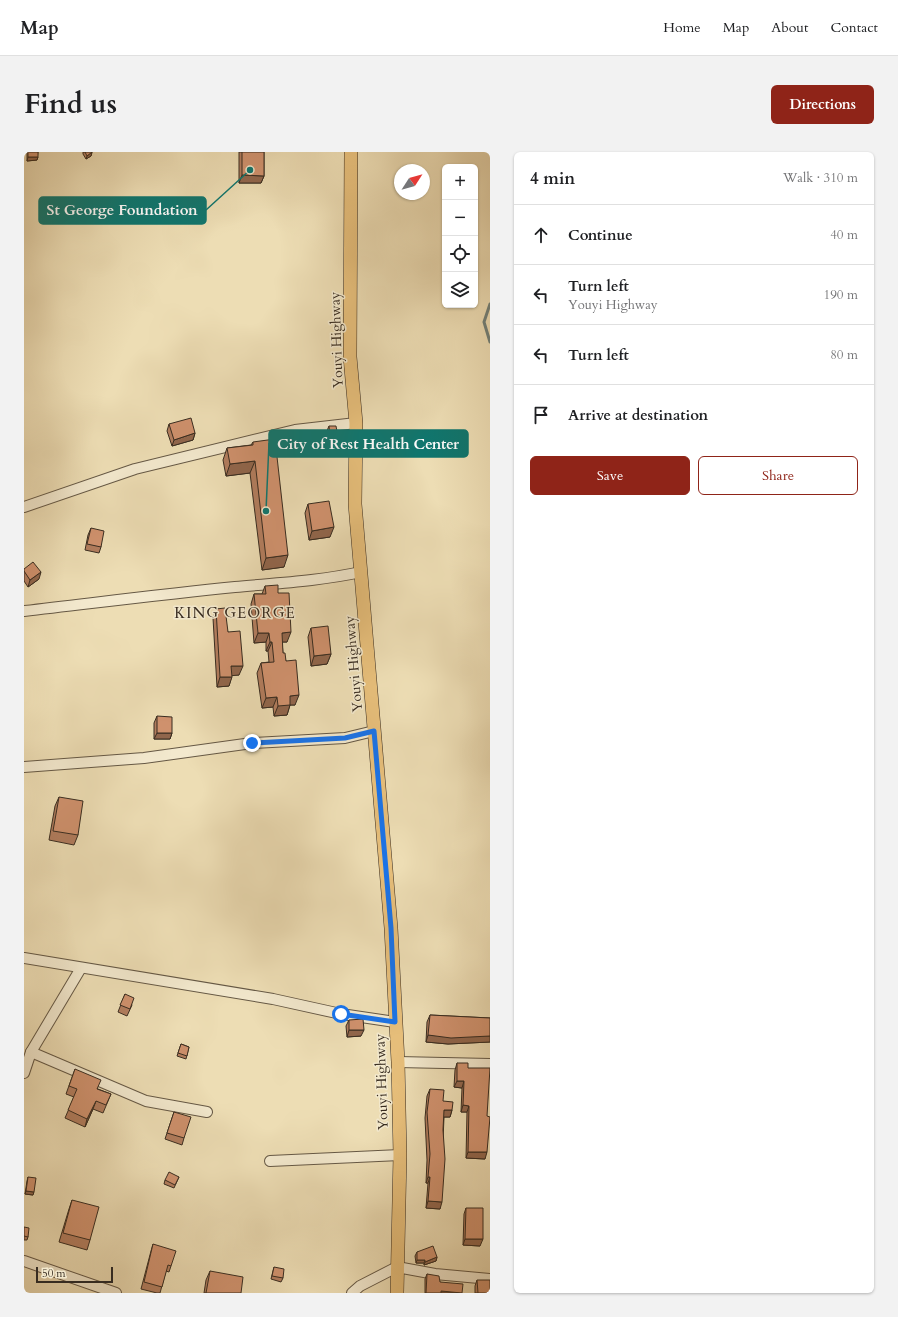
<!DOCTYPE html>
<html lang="en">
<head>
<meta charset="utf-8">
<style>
	body { margin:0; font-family:Cardo,serif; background:#f2f2f2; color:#202124 }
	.controls { position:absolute; right:12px; top:12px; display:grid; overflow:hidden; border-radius:6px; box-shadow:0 1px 3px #0004 }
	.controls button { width:36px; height:36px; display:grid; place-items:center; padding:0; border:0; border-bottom:1px solid #e0e0e0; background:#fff; color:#202124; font:20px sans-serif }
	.compass { position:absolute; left:370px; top:12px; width:36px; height:36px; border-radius:50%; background:#fff; box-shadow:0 1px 3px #0004; rotate:54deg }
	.scale { position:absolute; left:12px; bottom:10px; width:77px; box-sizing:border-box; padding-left:4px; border:2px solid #382c20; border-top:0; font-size:11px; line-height:14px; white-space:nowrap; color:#382c20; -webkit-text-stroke:3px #f3e9ce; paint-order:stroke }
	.stop { position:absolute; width:12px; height:12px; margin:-9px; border:3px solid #1a73e8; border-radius:50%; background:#fff }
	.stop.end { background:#1a73e8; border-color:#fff; box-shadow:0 1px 4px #0008 }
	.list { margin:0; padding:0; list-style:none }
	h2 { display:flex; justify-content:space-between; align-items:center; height:52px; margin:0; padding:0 16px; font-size:17px }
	h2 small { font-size:13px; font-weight:400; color:#757577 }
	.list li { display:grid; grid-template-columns:26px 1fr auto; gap:12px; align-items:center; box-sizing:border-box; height:60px; padding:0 16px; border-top:1px solid #e0e0e0 }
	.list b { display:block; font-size:15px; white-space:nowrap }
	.list p { margin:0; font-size:13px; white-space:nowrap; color:#757577 }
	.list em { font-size:13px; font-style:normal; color:#757577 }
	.actions { display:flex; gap:8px; padding:12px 16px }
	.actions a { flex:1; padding:9px 0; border:1px solid #8f2418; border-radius:6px; text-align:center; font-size:14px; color:#8f2418 }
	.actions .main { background:#8f2418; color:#fff }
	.icon { flex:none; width:22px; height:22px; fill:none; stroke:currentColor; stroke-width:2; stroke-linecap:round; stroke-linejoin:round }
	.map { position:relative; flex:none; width:466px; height:1141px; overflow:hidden; border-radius:6px }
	header { display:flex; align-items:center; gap:24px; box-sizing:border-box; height:56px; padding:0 20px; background:#fff; border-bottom:1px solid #e0e0e0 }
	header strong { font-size:19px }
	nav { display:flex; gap:22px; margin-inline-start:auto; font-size:14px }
	.intro { display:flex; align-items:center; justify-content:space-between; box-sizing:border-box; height:96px; padding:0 24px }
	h1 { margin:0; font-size:28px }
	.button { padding:10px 18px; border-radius:6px; background:#8f2418; color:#fff; font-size:14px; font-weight:700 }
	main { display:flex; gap:24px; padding:0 24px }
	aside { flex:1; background:#fff; border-radius:6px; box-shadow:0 1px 3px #0004 }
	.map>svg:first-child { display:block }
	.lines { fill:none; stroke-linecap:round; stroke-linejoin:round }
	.stream { stroke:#738179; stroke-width:3 }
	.minor-casing { stroke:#655845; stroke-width:12 }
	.major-casing { stroke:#382c20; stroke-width:14 }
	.minor { stroke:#f3e9ce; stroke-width:10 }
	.major { stroke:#e6be7a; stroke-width:13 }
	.wall { fill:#b27d5e; stroke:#382c20 }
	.shaded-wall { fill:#91664c; stroke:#382c20 }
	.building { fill:#cf916d; stroke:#382c20 }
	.route { stroke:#1a73e8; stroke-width:5 }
	.labels { text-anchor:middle; stroke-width:3; stroke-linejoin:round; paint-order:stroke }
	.street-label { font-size:14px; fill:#382c20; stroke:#f3e9ce }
	.neighbourhood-label { font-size:15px; letter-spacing:1px; fill:#382c20; stroke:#f3e9ce }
	.leader { fill:none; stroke:#0f766e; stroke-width:1.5 }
	.callout-dot { fill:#0f766e; stroke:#f3e9ce; stroke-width:1.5 }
	.callout { fill:#0f766e; stroke:#0f766e; stroke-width:1.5 }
	.callout-label { font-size:15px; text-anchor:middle; font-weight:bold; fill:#fff }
</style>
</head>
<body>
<header>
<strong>Map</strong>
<nav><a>Home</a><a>Map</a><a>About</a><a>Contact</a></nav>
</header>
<div class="intro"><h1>Find us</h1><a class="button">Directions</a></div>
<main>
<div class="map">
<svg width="466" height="1141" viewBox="0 0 466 1141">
	<rect width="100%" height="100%" fill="#edddb4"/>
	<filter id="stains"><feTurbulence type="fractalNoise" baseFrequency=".005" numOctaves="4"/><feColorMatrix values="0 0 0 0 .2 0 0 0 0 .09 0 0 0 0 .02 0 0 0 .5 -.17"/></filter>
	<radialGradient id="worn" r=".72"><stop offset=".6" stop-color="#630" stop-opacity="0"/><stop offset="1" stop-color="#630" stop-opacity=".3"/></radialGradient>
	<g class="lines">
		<!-- stream -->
		<polyline class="stream" points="466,152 460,170 466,190"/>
		<!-- minor casing -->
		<g class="minor-casing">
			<g id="minor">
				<polyline points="0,355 111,317 271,278 332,271"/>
				<path d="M0 459C70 451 140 442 211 435 254 431 295 429 337 420"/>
				<polyline points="0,615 120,606 228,591 321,586 350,579"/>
				<polyline points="0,806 249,847 317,862 371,870"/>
				<polyline points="7,900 122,949 183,960"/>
				<polyline points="374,910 466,912"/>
				<polyline points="0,921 7,900 57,816"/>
				<polyline points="246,1009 376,1003"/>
				<polyline points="0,1109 92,1141"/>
				<polyline points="328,1141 336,1134 373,1115 411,1122 466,1127"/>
			</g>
		</g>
		<!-- major casing -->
		<g class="major-casing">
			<polyline id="major" points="327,0 326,205 332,271 331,352 367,776 374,910 376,1003 373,1141"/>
		</g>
		<!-- minor -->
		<use href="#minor" class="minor"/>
		<!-- major -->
		<use href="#major" class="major"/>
	</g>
	<!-- wall -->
	<g class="wall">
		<polygon points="3,0 14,0 13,8 3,9"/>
		<polygon points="59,0 68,0 67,4 62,7 59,2"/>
		<polygon points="215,0 240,0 240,24 237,31 215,31"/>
		<polygon points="145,272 171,281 169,288 148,294 143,279"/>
		<polygon points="305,274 314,285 312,292 304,293 302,281"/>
		<polygon points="229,290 260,415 238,418 226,321 202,324 199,308 203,296 227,293"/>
		<polygon points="284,352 306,385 285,388 281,361"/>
		<polygon points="67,376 77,395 75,401 61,398 64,383"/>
		<polygon points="0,417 15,427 4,435 0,429"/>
		<polygon points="241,434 254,441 263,490 258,490 259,501 262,509 271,553 266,553 263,563 250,564 249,555 238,556 233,521 237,511 245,510 244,499 242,499 242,490 230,491 227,452 230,442 238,442"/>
		<polygon points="192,457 204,480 215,523 208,523 205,534 193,535 189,466"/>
		<polygon points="287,476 307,502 303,512 287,514 284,485"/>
		<polygon points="133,564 148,581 146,587 130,587 130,571"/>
		<polygon points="35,645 54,683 50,693 25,688 31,654"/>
		<polygon points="101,842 108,853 103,864 94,860"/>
		<polygon points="406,863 466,866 466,890 424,892 402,890 403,870"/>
		<polygon points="325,868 337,884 323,885 322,874"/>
		<polygon points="157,892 165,895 162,907 153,904"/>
		<polygon points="433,911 444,916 461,1007 442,1006 443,960 437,960 438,936 430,935 431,918"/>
		<polygon points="51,917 74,937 87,942 79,961 69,957 61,975 41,966 50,945 42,942"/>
		<polygon points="406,937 428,958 426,965 420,965 416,1057 402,1056 404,1031 402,1031 403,1008 401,966 403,944"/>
		<polygon points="150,960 160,986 158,993 141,987"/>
		<polygon points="4,1025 9,1043 1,1042 3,1029"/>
		<polygon points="155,1025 150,1036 140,1032 141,1028"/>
		<polygon points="48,1048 66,1088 63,1098 35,1090 45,1057"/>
		<polygon points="442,1056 456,1094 439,1093 440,1062"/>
		<polygon points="0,1075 4,1085 3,1088 0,1088"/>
		<polygon points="129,1092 147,1114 145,1120 142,1119 136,1141 133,1141 117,1137 127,1099"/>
		<polygon points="393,1100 413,1105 412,1109 400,1113 400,1111 392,1111 391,1104"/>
		<polygon points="250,1115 259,1126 257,1130 247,1127"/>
		<polygon points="186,1119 217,1141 180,1141 182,1128"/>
		<polygon points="403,1122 416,1130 438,1141 401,1141 401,1127"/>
		<polygon points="453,1128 466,1141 451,1141 451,1134"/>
	</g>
	<!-- shaded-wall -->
	<g class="shaded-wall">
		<polygon points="68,0 67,4 62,7 63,4"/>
		<polygon points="4,5 14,5 13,8 3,9"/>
		<polygon points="218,23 240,24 237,31 215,31"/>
		<polygon points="171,281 169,288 148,294 150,288"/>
		<polygon points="314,285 312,292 304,293 306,286"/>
		<polygon points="231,309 226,321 202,324 206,312"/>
		<polygon points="310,375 306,385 285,388 288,379"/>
		<polygon points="264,403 260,415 238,418 242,406"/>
		<polygon points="17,420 15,427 4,435 6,428"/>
		<polygon points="267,480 263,490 254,490 258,481"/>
		<polygon points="234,481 245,481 242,490 230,491"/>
		<polygon points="246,490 248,490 244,499 242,499"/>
		<polygon points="307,502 303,512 287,514 290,504"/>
		<polygon points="207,514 219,514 215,523 204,524"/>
		<polygon points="196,525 208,525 205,534 193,535"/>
		<polygon points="275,543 271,553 266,553 263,563 250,564 254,554 266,544"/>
		<polygon points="253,545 249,555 238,556 242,546"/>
		<polygon points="133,581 148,581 146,587 130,587"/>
		<polygon points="325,878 340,878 337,884 323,885"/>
		<polygon points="404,883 466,884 466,890 424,892 402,890"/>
		<polygon points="433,929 440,929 438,936 430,935"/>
		<polygon points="72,949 69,957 61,975 63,967"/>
		<polygon points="439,953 445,954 443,960 437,960"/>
		<polygon points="420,958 428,958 426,965 418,965"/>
		<polygon points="444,1000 463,1000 461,1007 442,1006"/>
		<polygon points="404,1025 406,1025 404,1031 402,1031"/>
		<polygon points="2,1039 10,1040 9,1043 1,1042"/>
		<polygon points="404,1049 418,1050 416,1057 402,1056"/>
		<polygon points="441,1087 459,1087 456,1094 439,1093"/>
		<polygon points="413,1105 412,1109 400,1113 401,1110"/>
		<polygon points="393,1108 401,1108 400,1111 392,1111"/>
		<polygon points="417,1139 438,1141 416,1141"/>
	</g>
	<!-- building -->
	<g class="building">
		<rect x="4" y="0" width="10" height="5"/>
		<polygon points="61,0 68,0 63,4"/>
		<polygon points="218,0 240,0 240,24 218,23"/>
		<polygon points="167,266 171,281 150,288 145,272"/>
		<polygon points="305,274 312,274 314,285 306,286"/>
		<polygon points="251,287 264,403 242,406 231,309 206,312 203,296 229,293 229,290"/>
		<polygon points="305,349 310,375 288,379 284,352"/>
		<polygon points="67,376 80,379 77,395 63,392"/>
		<polygon points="9,410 17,420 6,428 0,419 0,417"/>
		<polygon points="254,433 254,441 265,441 267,480 258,481 259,501 261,501 262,509 272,508 275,543 266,544 266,553 254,554 253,545 242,546 237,511 250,510 248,490 246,490 245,481 234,481 230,442 242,442 241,434"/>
		<polygon points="201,456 204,480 216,479 219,514 207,514 208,525 196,525 192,457"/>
		<polygon points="304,474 307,502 290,504 287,476"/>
		<polygon points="133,564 148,565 148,581 133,581"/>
		<polygon points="35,645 59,649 54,683 29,679"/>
		<polygon points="101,842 110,846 106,857 96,853"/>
		<polygon points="406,863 466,866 466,884 427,886 404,883"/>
		<polygon points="339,867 340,878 325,878 325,868"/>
		<polygon points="157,892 165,895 163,904 154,901"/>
		<polygon points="433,911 444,911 444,916 466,916 463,964 466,965 463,1000 444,1000 445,954 439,953 440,929 433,929"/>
		<polygon points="51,917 77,928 73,937 87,942 82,953 72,949 63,967 44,958 53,937 45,934"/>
		<polygon points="406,937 420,938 419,949 429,950 428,958 420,958 419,978 421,1007 418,1050 404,1049 406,1025 404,1025 406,1002 403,960"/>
		<polygon points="150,960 167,965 160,986 143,981"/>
		<polygon points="145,1020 155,1025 151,1033 141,1028"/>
		<polygon points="4,1025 12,1026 10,1040 2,1039"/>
		<polygon points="48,1048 75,1055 66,1088 39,1081"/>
		<polygon points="442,1056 459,1056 459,1087 441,1087"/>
		<polygon points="0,1075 5,1076 4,1085 0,1084"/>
		<polygon points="129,1092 152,1099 147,1114 144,1113 138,1135 120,1130"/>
		<polygon points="409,1094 413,1105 401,1110 401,1108 393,1108 393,1100"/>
		<polygon points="250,1115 260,1117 259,1126 248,1124"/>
		<polygon points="186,1119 219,1125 217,1141 182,1141"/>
		<polygon points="403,1122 415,1124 416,1130 439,1132 438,1141 417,1139 417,1141 402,1141"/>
		<polygon points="453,1128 466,1128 466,1141 454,1141"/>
	</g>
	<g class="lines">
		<!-- route -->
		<polyline class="route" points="228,591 321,586 350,579 367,776 371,870 317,862"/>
	</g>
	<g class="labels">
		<!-- street labels -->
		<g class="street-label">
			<text transform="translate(312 188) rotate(-92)" y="5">Youyi Highway</text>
			<text transform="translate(329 512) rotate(-95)" y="5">Youyi Highway</text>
			<text transform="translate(357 930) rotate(-92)" y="5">Youyi Highway</text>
		</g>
		<!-- neighbourhood labels -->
		<g class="neighbourhood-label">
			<text x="211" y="466">KING GEORGE</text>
		</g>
	</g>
	<!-- callouts -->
	<path class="leader" d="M226 18L182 58M242 359L245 291"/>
	<g class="callout-dot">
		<circle cx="226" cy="18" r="4"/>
		<circle cx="242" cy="359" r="4"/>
	</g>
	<g class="callout">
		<rect x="15" y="45" width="167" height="27" rx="4"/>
		<rect x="245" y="278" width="199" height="27" rx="4"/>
	</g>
	<g class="callout-label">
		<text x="98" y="63">St George Foundation</text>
		<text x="344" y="297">City of Rest Health Center</text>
	</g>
	<rect width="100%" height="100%" filter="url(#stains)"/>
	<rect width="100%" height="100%" fill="url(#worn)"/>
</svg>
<div class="controls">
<button>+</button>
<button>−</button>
<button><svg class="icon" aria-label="locate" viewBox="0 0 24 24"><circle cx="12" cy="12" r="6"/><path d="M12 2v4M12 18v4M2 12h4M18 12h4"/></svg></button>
<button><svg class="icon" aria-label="layers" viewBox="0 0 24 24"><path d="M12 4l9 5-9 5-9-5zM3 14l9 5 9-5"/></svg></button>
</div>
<svg class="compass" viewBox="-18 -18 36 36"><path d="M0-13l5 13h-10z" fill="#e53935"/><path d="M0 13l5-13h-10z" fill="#757577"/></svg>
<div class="scale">50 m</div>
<div class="stop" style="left:317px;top:862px"></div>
<div class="stop end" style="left:228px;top:591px"></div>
</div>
<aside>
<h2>4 min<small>Walk · 310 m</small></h2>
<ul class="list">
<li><svg class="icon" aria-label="ahead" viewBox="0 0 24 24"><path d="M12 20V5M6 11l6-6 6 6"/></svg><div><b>Continue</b></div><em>40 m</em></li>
<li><svg class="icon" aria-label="left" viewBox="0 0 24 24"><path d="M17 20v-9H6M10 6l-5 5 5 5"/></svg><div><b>Turn left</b><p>Youyi Highway</p></div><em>190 m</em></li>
<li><svg class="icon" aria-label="left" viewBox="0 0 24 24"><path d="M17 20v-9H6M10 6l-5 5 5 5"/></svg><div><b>Turn left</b></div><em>80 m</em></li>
<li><svg class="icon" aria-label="arrive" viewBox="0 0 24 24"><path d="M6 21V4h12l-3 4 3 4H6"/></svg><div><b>Arrive at destination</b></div></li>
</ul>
<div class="actions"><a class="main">Save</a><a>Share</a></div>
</aside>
</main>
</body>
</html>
